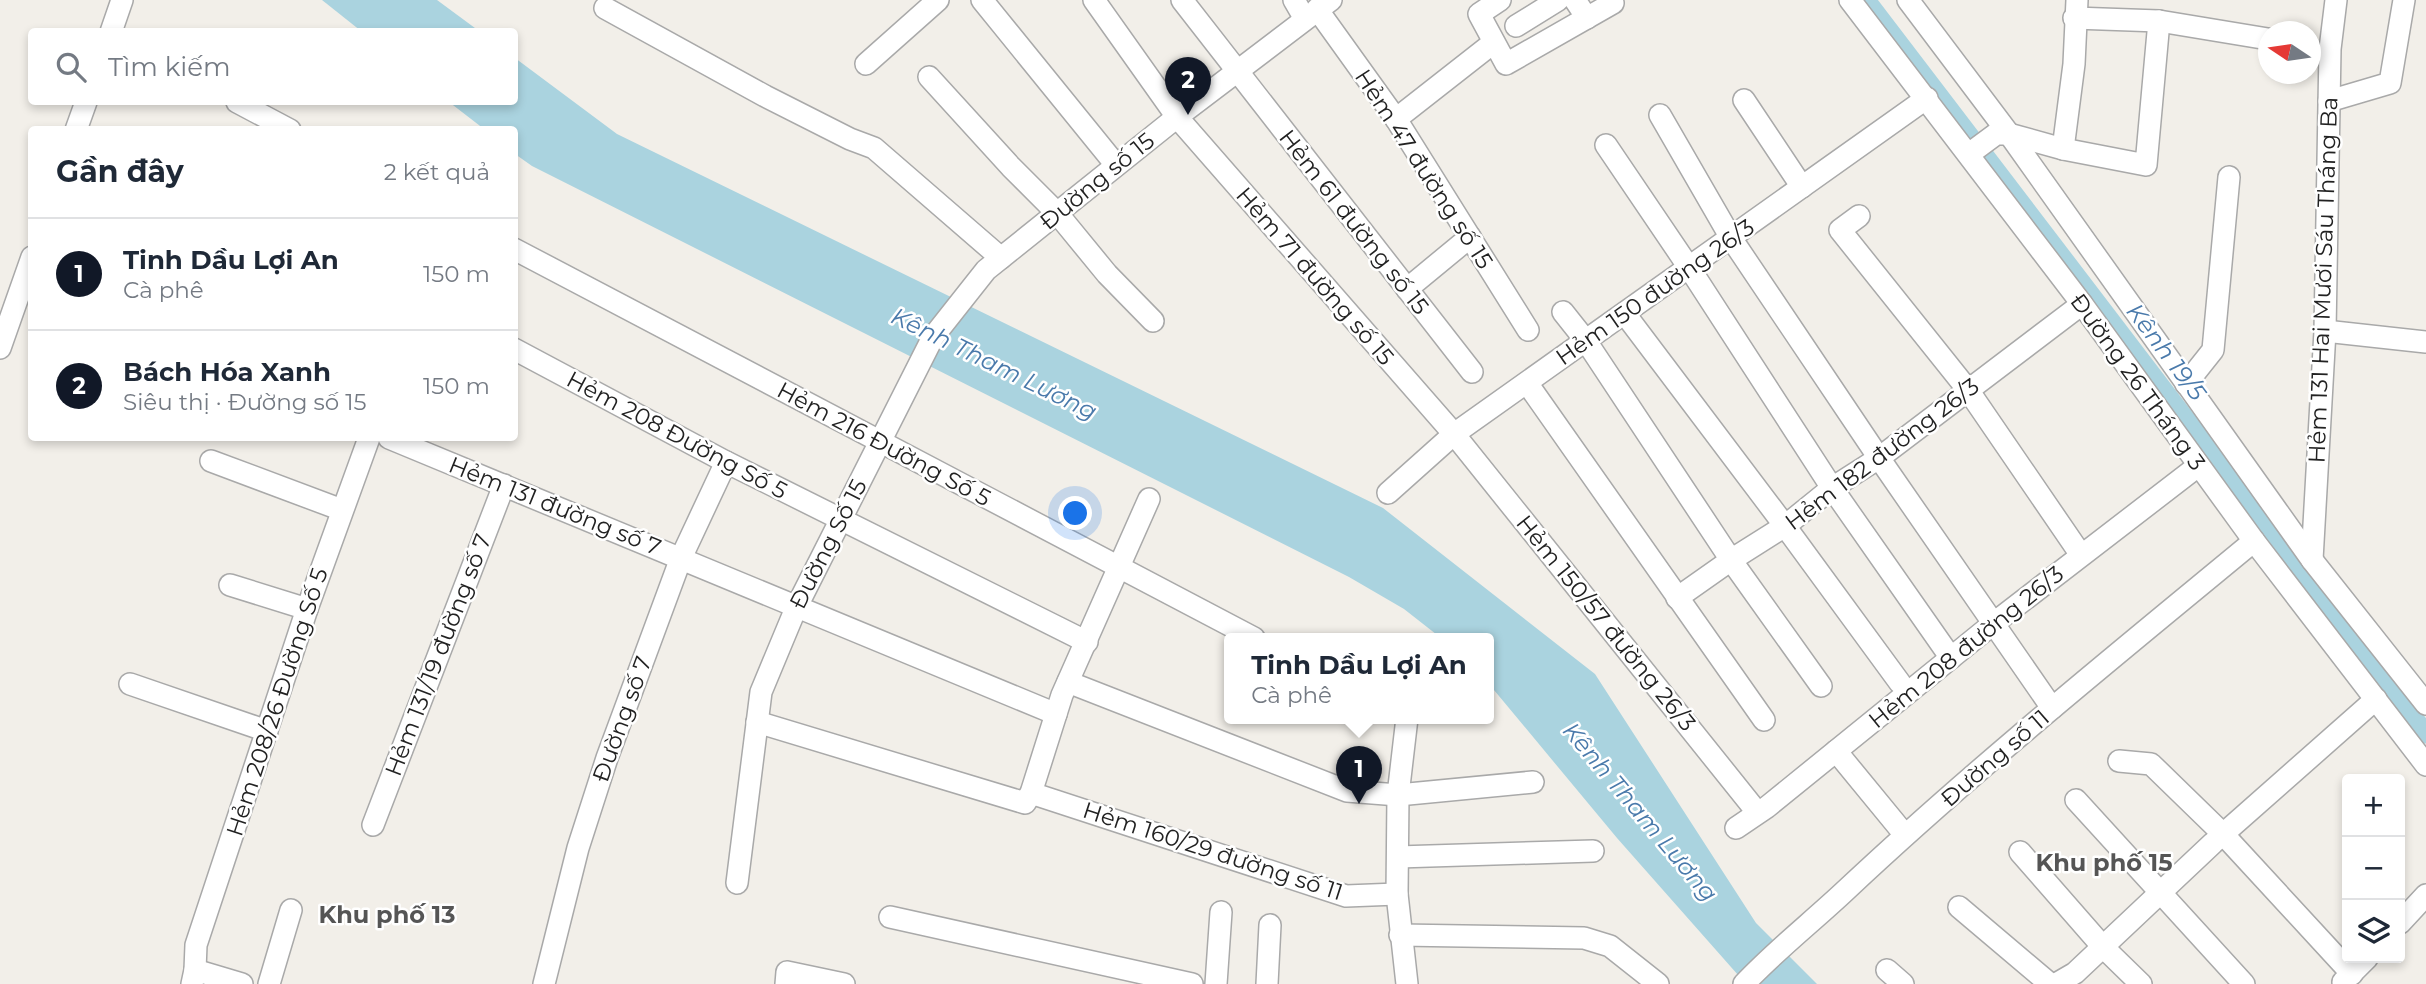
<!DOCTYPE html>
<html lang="vi">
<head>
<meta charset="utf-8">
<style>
	body { margin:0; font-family:Montserrat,sans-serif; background:#f2f2f3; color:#1f2937 }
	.controls { position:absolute; right:21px; bottom:21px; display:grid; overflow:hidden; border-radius:7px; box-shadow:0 4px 10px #0003 }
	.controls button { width:63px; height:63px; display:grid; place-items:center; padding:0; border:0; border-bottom:2px solid #e0e1e3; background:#fff; color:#1f2937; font:35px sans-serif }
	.compass { position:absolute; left:2258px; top:21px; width:63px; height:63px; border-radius:50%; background:#fff; box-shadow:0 4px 10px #0003; rotate:283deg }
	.you { position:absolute; left:1076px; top:514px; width:24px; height:24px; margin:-18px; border:5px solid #fff; border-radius:50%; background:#1a73e8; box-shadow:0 0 0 10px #1a73e833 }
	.badge { display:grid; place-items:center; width:46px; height:46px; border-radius:50%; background:#111827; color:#fff; font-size:23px; font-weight:700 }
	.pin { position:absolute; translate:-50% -58px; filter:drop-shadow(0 2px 4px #0008) }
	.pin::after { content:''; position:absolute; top:37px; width:24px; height:21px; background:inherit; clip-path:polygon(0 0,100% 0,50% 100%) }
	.popup { position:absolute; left:1224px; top:633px; width:270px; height:91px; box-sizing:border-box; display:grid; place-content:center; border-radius:7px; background:#fff; filter:drop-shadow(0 2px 5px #0005); font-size:23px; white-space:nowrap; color:#747a83 }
	.popup b { font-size:26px; color:#1f2937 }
	.popup::after { content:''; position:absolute; left:50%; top:100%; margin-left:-14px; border:14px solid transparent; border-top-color:#fff }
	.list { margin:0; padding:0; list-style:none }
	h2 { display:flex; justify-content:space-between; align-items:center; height:91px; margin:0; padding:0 28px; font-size:30px }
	h2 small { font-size:23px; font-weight:400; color:#747a83 }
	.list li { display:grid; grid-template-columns:46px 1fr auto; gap:21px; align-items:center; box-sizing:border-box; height:112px; padding:0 28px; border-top:2px solid #e0e1e3 }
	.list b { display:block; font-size:26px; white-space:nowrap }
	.list p { margin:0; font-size:23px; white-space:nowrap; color:#747a83 }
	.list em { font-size:23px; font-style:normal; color:#747a83 }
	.icon { flex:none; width:38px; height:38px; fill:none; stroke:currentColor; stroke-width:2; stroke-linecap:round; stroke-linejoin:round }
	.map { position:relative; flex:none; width:2426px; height:984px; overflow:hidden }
	.search { position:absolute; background:#fff; box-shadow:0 4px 10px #0003; left:28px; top:28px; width:490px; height:77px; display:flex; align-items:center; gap:18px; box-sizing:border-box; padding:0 24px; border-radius:7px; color:#747a83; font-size:26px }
	.panel { position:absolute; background:#fff; box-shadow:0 4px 10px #0003; left:28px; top:126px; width:490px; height:315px; border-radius:7px }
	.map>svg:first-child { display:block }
	.water { fill:#aad3df }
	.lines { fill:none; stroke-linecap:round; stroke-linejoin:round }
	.canal { stroke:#aad3df; stroke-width:19 }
	.minor-casing { stroke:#a9a9a9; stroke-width:24 }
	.minor { stroke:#fff; stroke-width:21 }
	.labels { text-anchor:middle; stroke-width:5; stroke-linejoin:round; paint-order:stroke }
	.street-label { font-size:23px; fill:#222; stroke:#fff }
	.water-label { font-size:24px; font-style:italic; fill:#4a7aab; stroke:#fff }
	.neighbourhood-label { font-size:24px; font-weight:bold; fill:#555; stroke:#fff }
</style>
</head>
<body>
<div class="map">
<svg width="2426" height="984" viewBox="0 0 2426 984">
	<rect width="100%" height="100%" fill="#f2efe9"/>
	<!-- water -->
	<g class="water">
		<polygon points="322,0 437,0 479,31 361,31"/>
		<polygon points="515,58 617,134 1383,508 1595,674 1756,923 1817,984 1746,984 1617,838 1489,684 1488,638 1441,638 1404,609 1349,577 532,166 515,154 514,130 484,129 449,102 514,102"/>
	</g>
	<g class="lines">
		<!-- canal -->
		<polyline class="canal" points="1866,0 2426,734"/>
		<!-- minor casing -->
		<g class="minor-casing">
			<g id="minor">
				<polyline points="982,0 1116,165"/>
				<polyline points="1094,0 1177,117 1454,434 1757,812"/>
				<polyline points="1182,0 1472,372"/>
				<polyline points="1294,0 1305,19"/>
				<polyline points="1500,0 1479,14 1506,64 1613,3 1611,0"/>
				<polyline points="1575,0 1587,18"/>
				<polyline points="1850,0 2082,304 2254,541 2426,765"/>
				<polyline points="1908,0 2009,134 2312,560 2426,704"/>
				<polyline points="605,8 765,96 850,139 874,148 1001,258"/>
				<polyline points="1317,9 1396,119 1528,330"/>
				<polyline points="2074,18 2159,21 2268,39"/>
				<polyline points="1516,26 1558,0"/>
				<polyline points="111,32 122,0"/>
				<polyline points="866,64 938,0"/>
				<polyline points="929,77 1011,167 1057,213 1107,274 1153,321"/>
				<polyline points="1744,100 1802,187"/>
				<polyline points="2329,101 2390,83 2404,0"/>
				<polyline points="237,102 290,130"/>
				<polyline points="1660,115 1731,238 1879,458 2052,708"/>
				<polyline points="1396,119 1493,43"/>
				<polyline points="76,130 86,102"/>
				<polyline points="1606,145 1690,269 1832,488 1951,658"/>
				<polyline points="2063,149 2074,64 2077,0"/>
				<polyline points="1969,154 1996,134 2009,134 2063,149 2146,165 2159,21"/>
				<polyline points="1859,216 1840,230 1968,390 2081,555"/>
				<polyline points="514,249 1254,638"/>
				<polyline points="1407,289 1470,237"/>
				<polyline points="1563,312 1586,341 1731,560 1821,686"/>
				<polyline points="1625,314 1785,526 1900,683"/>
				<polyline points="2325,331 2426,342"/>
				<polyline points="0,348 32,257"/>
				<polyline points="514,349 726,462 1087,642"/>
				<polyline points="1527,383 1764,720"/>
				<polyline points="2186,384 2213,350 2229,177"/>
				<polyline points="389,438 1056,714"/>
				<polyline points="211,461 342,510"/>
				<polyline points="1388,493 1454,434 1927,98"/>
				<polyline points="2312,560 2325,331 2330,49 2336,0"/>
				<polyline points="230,585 307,609"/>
				<polyline points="1677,598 1731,560 1785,526 1832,488 1879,458 2082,304"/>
				<polyline points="1068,682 1347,791 1398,795 1533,782"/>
				<polyline points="130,684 267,731"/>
				<polyline points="757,722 1025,803 1031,793 1062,695 1149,499"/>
				<polyline points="1836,751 1905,835"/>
				<polyline points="2119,761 2151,764 2223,834 2352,974"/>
				<polyline points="1031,793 1346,896 1397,894"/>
				<polyline points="2076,800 2244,984"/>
				<polyline points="373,825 504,485"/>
				<polyline points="1736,828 1767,807 1994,623 2198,466"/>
				<polyline points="2020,852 2103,947 2141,984"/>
				<polyline points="1398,857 1593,851"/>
				<polyline points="737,883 761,692 796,608 933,337 986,270 1177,117 1331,0"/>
				<polyline points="1959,907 2050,984"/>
				<polyline points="890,917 1192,984"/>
				<polyline points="2400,923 2426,895"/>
				<polyline points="1400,935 1584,938 1610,946 1658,984"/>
				<polyline points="195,970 242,984"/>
				<polyline points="1887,970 1903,984"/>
				<polyline points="2343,982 2367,958"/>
				<polyline points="192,984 195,970 196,945 307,609 369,438"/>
				<polyline points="269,984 291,910"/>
				<polyline points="544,984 578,848 607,758 681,558 726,462"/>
				<polyline points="786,984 787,972 844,984"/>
				<polyline points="1216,984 1221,912"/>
				<polyline points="1267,984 1270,925"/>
				<polyline points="1407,984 1397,894 1398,795 1407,718"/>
				<path d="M1744 984C1776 950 1812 922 1846 890 1976 768 2116 655 2254 541"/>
				<polyline points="2056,984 2075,973 2213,843 2376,699"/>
			</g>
		</g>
		<!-- minor -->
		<use href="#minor" class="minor"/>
	</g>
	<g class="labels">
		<!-- street labels -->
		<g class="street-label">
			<text transform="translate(1424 169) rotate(57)" y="8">Hẻm 47 đường số 15</text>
			<text transform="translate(1097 181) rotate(-39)" y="8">Đường số 15</text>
			<text transform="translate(1354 222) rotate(52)" y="8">Hẻm 61 đường số 15</text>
			<text transform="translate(1315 276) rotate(49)" y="8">Hẻm 71 đường số 15</text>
			<text transform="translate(2323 280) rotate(-88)" y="8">Hẻm 131 Hai Mươi Sáu Tháng Ba</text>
			<text transform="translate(1655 292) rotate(-35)" y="8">Hẻm 150 đường 26/3</text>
			<text transform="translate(2138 382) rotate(54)" y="8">Đường 26 Tháng 3</text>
			<text transform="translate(677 435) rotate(28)" y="8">Hẻm 208 Đường Số 5</text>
			<text transform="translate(884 444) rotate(28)" y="8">Hẻm 216 Đường Số 5</text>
			<text transform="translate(1882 454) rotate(-37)" y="8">Hẻm 182 đường 26/3</text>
			<text transform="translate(555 506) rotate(22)" y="8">Hẻm 131 đường số 7</text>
			<text transform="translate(828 544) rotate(-63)" y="8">Đường Số 15</text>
			<text transform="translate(1606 623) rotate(51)" y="8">Hẻm 150/57 đường 26/3</text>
			<text transform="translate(1966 647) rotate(-39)" y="8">Hẻm 208 đường 26/3</text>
			<text transform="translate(438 655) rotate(-69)" y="8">Hẻm 131/19 đường số 7</text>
			<text transform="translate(277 702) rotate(-72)" y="8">Hẻm 208/26 Đường Số 5</text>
			<text transform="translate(622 719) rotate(-70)" y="8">Đường số 7</text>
			<text transform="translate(1995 758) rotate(-41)" y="8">Đường số 11</text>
			<text transform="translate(1213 851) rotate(18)" y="8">Hẻm 160/29 đường số 11</text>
		</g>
		<!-- water labels -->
		<g class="water-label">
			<text transform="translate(2166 352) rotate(53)" y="8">Kênh 19/5</text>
			<text transform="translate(994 364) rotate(26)" y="8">Kênh Tham Lương</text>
			<text transform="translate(1640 812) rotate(50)" y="8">Kênh Tham Lương</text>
		</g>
		<!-- neighbourhood labels -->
		<g class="neighbourhood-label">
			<text x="2104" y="871">Khu phố 15</text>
			<text x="387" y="923">Khu phố 13</text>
		</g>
	</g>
</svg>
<div class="controls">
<button>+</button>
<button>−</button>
<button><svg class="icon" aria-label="layers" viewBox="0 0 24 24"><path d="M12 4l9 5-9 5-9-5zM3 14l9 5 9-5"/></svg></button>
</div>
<svg class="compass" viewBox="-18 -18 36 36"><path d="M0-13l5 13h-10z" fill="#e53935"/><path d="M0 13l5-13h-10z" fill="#747a83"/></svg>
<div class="you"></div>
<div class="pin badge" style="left:1359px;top:804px">1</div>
<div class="popup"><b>Tinh Dầu Lợi An</b>Cà phê</div>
<div class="pin badge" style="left:1188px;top:115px">2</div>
<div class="search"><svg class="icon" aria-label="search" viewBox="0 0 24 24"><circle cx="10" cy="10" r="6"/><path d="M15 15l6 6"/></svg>Tìm kiếm</div>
<section class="panel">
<h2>Gần đây<small>2 kết quả</small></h2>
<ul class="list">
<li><span class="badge">1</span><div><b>Tinh Dầu Lợi An</b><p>Cà phê</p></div><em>150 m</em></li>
<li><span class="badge">2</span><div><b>Bách Hóa Xanh</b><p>Siêu thị · Đường số 15</p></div><em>150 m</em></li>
</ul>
</section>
</div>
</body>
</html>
